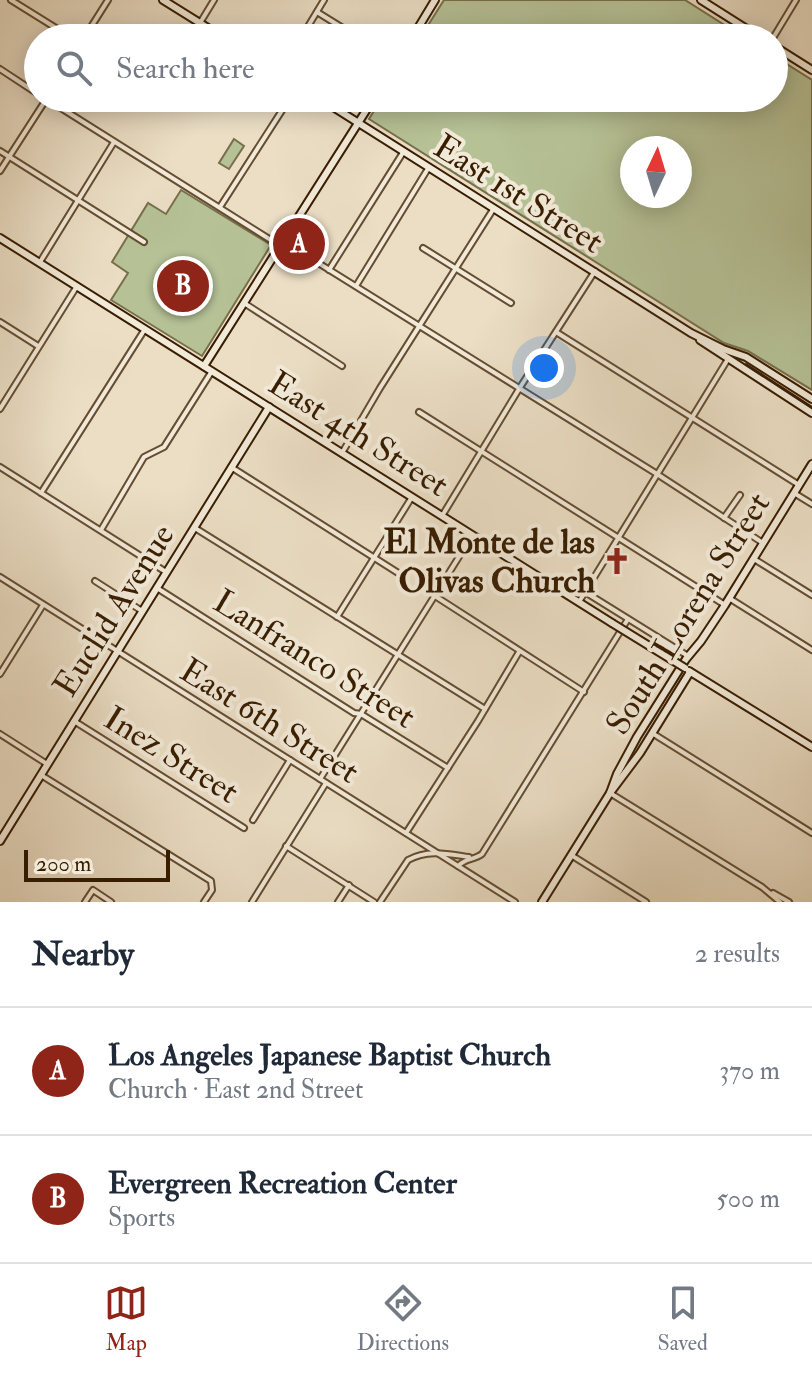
<!DOCTYPE html>
<html lang="en">
<head>
<meta charset="utf-8">
<style>
	body { margin:0; font-family:"IM FELL Double Pica",serif; background:#f2f2f3; color:#1f2937 }
	.compass { position:absolute; left:620px; top:136px; width:72px; height:72px; border-radius:50%; background:#fff; box-shadow:0 4px 20px #0003; rotate:4deg }
	.scale { position:absolute; left:24px; bottom:20px; width:146px; box-sizing:border-box; padding-left:8px; border:4px solid #381d00; border-top:0; font-size:22px; line-height:28px; white-space:nowrap; color:#381d00; -webkit-text-stroke:6px #f2ead9; paint-order:stroke }
	.you { position:absolute; left:544px; top:368px; width:28px; height:28px; margin:-20px; border:6px solid #fff; border-radius:50%; background:#1a73e8; box-shadow:0 0 0 12px #1a73e833 }
	.badge { display:grid; place-items:center; width:52px; height:52px; border-radius:50%; background:#8f2418; color:#fff; font-size:26px; font-weight:700 }
	.pin { position:absolute; translate:-50% -50%; border:4px solid #fff; box-shadow:0 2px 8px #0006 }
	.list { margin:0; padding:0; list-style:none }
	h2 { display:flex; justify-content:space-between; align-items:center; height:104px; margin:0; padding:0 32px; font-size:34px }
	h2 small { font-size:26px; font-weight:400; color:#747a83 }
	.list li { display:grid; grid-template-columns:52px 1fr auto; gap:24px; align-items:center; box-sizing:border-box; height:128px; padding:0 32px; border-top:2px solid #e0e1e3 }
	.list b { display:block; font-size:30px; white-space:nowrap }
	.list p { margin:0; font-size:26px; white-space:nowrap; color:#747a83 }
	.list em { font-size:26px; font-style:normal; color:#747a83 }
	.icon { flex:none; width:44px; height:44px; fill:none; stroke:currentColor; stroke-width:2; stroke-linecap:round; stroke-linejoin:round }
	.map { position:relative; flex:none; width:812px; height:902px; overflow:hidden }
	.search { position:absolute; background:#fff; box-shadow:0 4px 20px #0003; left:24px; right:24px; top:24px; height:88px; display:flex; align-items:center; gap:20px; box-sizing:border-box; padding:0 28px; border-radius:44px; color:#747a83; font-size:30px }
	.sheet { height:360px; background:#fff }
	nav { display:flex; justify-content:space-around; align-items:center; box-sizing:border-box; height:112px; border-top:2px solid #e0e1e3; background:#fff; font-size:22px; color:#747a83 }
	nav a { display:grid; justify-items:center; gap:4px }
	nav .on { color:#8f2418 }
	.map>svg:first-child { display:block }
	.green { fill:#b6c196; stroke:#776f4b; stroke-width:2; fill-rule:evenodd }
	.lines { fill:none; stroke-linecap:round; stroke-linejoin:round }
	.street-casing { stroke:#654d31; stroke-width:8 }
	.secondary-casing { stroke:#381d00; stroke-width:10 }
	.street { stroke:#f2ead9; stroke-width:4 }
	.secondary { stroke:#f2ead9; stroke-width:6 }
	.tram { stroke:#381d00; stroke-width:2 }
	.secondary-bridge-casing { stroke:#381d00; stroke-width:10; stroke-linecap:butt }
	.secondary-bridge { stroke:#f2ead9; stroke-width:6 }
	.labels { text-anchor:middle; stroke-width:8; stroke-linejoin:round; paint-order:stroke }
	.street-label { font-size:34px; fill:#381d00; stroke:#f2ead9 }
	.poi-label { font-size:34px; font-weight:bold; fill:#381d00; stroke:#f2ead9; text-anchor:end }
</style>
</head>
<body>
<div class="map">
<svg width="812" height="902" viewBox="0 0 812 902">
	<rect width="100%" height="100%" fill="#ebdec5"/>
	<filter id="stains"><feTurbulence type="fractalNoise" baseFrequency=".0025" numOctaves="4"/><feColorMatrix values="0 0 0 0 .2 0 0 0 0 .09 0 0 0 0 .02 0 0 0 .5 -.17"/></filter>
	<radialGradient id="worn" r=".72"><stop offset=".6" stop-color="#630" stop-opacity="0"/><stop offset="1" stop-color="#630" stop-opacity=".3"/></radialGradient>
	<!-- green -->
	<g class="green">
		<polygon points="444,0 685,0 745,38 420,38"/>
		<path d="M774 56 812 80V390L748 351 724 343 369 119 382 98H774ZM632 148H680V196H632Z"/>
		<polygon points="234,139 244,146 229,169 219,163"/>
		<polygon points="181,190 271,245 202,356 111,300 128,273 112,262 148,203 166,214"/>
	</g>
	<g class="lines">
		<!-- street casing -->
		<g class="street-casing">
			<g id="street">
				<polyline points="11,0 72,38"/>
				<polyline points="317,12 359,38"/>
				<polyline points="200,23 214,0"/>
				<polyline points="84,38 108,0"/>
				<polyline points="301,38 324,0"/>
				<polyline points="773,38 796,0"/>
				<polyline points="0,69 38,94"/>
				<polyline points="45,98 274,242 282,244"/>
				<polyline points="0,151 144,242"/>
				<polyline points="0,171 47,98"/>
				<polyline points="220,207 290,98"/>
				<polyline points="283,241 657,474 763,543"/>
				<polyline points="423,248 511,303"/>
				<polyline points="40,262 114,142"/>
				<polyline points="329,270 404,151"/>
				<polyline points="356,286 429,167"/>
				<polyline points="244,303 342,366"/>
				<polyline points="0,322 38,346"/>
				<polyline points="556,332 799,485"/>
				<polyline points="0,409 77,286"/>
				<polyline points="419,412 725,605"/>
				<polyline points="342,453 380,388 494,208"/>
				<polyline points="0,467 166,572"/>
				<polyline points="231,467 403,576"/>
				<polyline points="41,493 145,329"/>
				<polyline points="794,493 812,504"/>
				<polyline points="442,516 519,389 595,271"/>
				<polyline points="724,518 740,495"/>
				<polyline points="195,528 485,709"/>
				<polyline points="101,530 144,457 164,447 212,371"/>
				<polyline points="754,559 812,595"/>
				<polyline points="0,577 515,902"/>
				<polyline points="95,581 142,611"/>
				<polyline points="157,588 354,713 361,714 448,768"/>
				<polyline points="585,592 688,656"/>
				<polyline points="435,596 584,692"/>
				<polyline points="729,598 812,650"/>
				<polyline points="579,602 728,359"/>
				<polyline points="337,617 412,497"/>
				<polyline points="0,674 43,605"/>
				<polyline points="74,721 244,828"/>
				<polyline points="652,733 812,833"/>
				<polyline points="0,734 47,764"/>
				<polyline points="41,775 211,881 212,890 204,902"/>
				<polyline points="320,779 472,536"/>
				<polyline points="610,793 762,887 780,902"/>
				<polyline points="253,820 290,760"/>
				<polyline points="406,833 478,721 519,652"/>
				<polyline points="286,846 374,902"/>
				<polyline points="571,855 646,902"/>
				<path d="M458 866C465 858 474 860 482 854L628 619"/>
				<polyline points="773,893 789,902"/>
				<polyline points="85,902 93,890 111,902"/>
				<polyline points="252,902 326,783"/>
				<polyline points="338,902 349,885"/>
				<path d="M380 902 408 860C428 849 448 854 469 857"/>
			</g>
		</g>
		<!-- secondary casing -->
		<g class="secondary-casing">
			<g id="secondary">
				<polyline points="163,0 224,38"/>
				<polyline points="701,0 761,38"/>
				<polyline points="412,38 435,0"/>
				<polyline points="774,46 812,70"/>
				<polyline points="319,98 691,333 723,349 746,357 812,399"/>
				<polyline points="0,238 612,623"/>
				<polyline points="700,340 812,413"/>
				<polyline points="204,366 374,98"/>
				<polyline points="689,671 812,747"/>
				<polyline points="610,793 617,774 637,737 686,659 701,641 725,605 812,464"/>
				<polyline points="0,841 269,407"/>
				<polyline points="542,902 610,793 640,753 690,672"/>
			</g>
		</g>
		<!-- street -->
		<use href="#street" class="street"/>
		<!-- secondary -->
		<use href="#secondary" class="secondary"/>
		<!-- tram -->
		<polyline class="tram" points="746,364 812,407"/>
		<!-- secondary-bridge casing -->
		<g class="secondary-bridge-casing">
			<polyline id="secondary-bridge" points="612,623 685,668"/>
		</g>
		<!-- secondary-bridge -->
		<use href="#secondary-bridge" class="secondary-bridge"/>
	</g>
	<!-- icons -->
	<defs>
		<g id="church-bare" transform="scale(2.16)"><path d="M-1.2-6h2.4v3.5h3.3v2.4h-3.3V6h-2.4V-.1h-3.3v-2.4h3.3Z" fill="#8f2418" stroke="#f2ead9" stroke-width="2.5" paint-order="stroke"/></g>
	</defs>
	<g fill-rule="evenodd">
		<use href="#church-bare" x="617" y="561"/>
	</g>
	<g class="labels">
		<!-- street labels -->
		<g class="street-label">
			<text transform="translate(519 193) rotate(32)" y="12">East 1st Street</text>
			<text transform="translate(359 433) rotate(32)" y="12">East 4th Street</text>
			<text transform="translate(113 610) rotate(-58)" y="12">Euclid Avenue</text>
			<text transform="translate(687 613) rotate(-58)" y="12">South Lorena Street</text>
			<text transform="translate(315 658) rotate(32)" y="12">Lanfranco Street</text>
			<text transform="translate(270 720) rotate(32)" y="12">East 6th Street</text>
			<text transform="translate(172 754) rotate(32)" y="12">Inez Street</text>
		</g>
		<!-- poi labels -->
		<g class="poi-label">
			<text x="595" y="553">El Monte de las<tspan x="595" dy="39">Olivas Church</tspan></text>
		</g>
	</g>
	<rect width="100%" height="100%" filter="url(#stains)"/>
	<rect width="100%" height="100%" fill="url(#worn)"/>
</svg>
<svg class="compass" viewBox="-18 -18 36 36"><path d="M0-13l5 13h-10z" fill="#e53935"/><path d="M0 13l5-13h-10z" fill="#747a83"/></svg>
<div class="scale">200 m</div>
<div class="you"></div>
<div class="pin badge" style="left:299px;top:244px">A</div>
<div class="pin badge" style="left:183px;top:286px">B</div>
<div class="search"><svg class="icon" aria-label="search" viewBox="0 0 24 24"><circle cx="10" cy="10" r="6"/><path d="M15 15l6 6"/></svg>Search here</div>
</div>
<section class="sheet">
<h2>Nearby<small>2 results</small></h2>
<ul class="list">
<li><span class="badge">A</span><div><b>Los Angeles Japanese Baptist Church</b><p>Church · East 2nd Street</p></div><em>370 m</em></li>
<li><span class="badge">B</span><div><b>Evergreen Recreation Center</b><p>Sports</p></div><em>500 m</em></li>
</ul>
</section>
<nav>
<a class="on"><svg class="icon" aria-label="map" viewBox="0 0 24 24"><path d="M3 6l6-2 6 2 6-2v14l-6 2-6-2-6 2zM9 4v14M15 6v14"/></svg>Map</a>
<a><svg class="icon" aria-label="directions" viewBox="0 0 24 24"><path d="M12 3l9 9-9 9-9-9zM9 14v-3h6M13 9l2 2-2 2"/></svg>Directions</a>
<a><svg class="icon" aria-label="saved" viewBox="0 0 24 24"><path d="M7 4h10v16l-5-4-5 4z"/></svg>Saved</a>
</nav>
</body>
</html>
